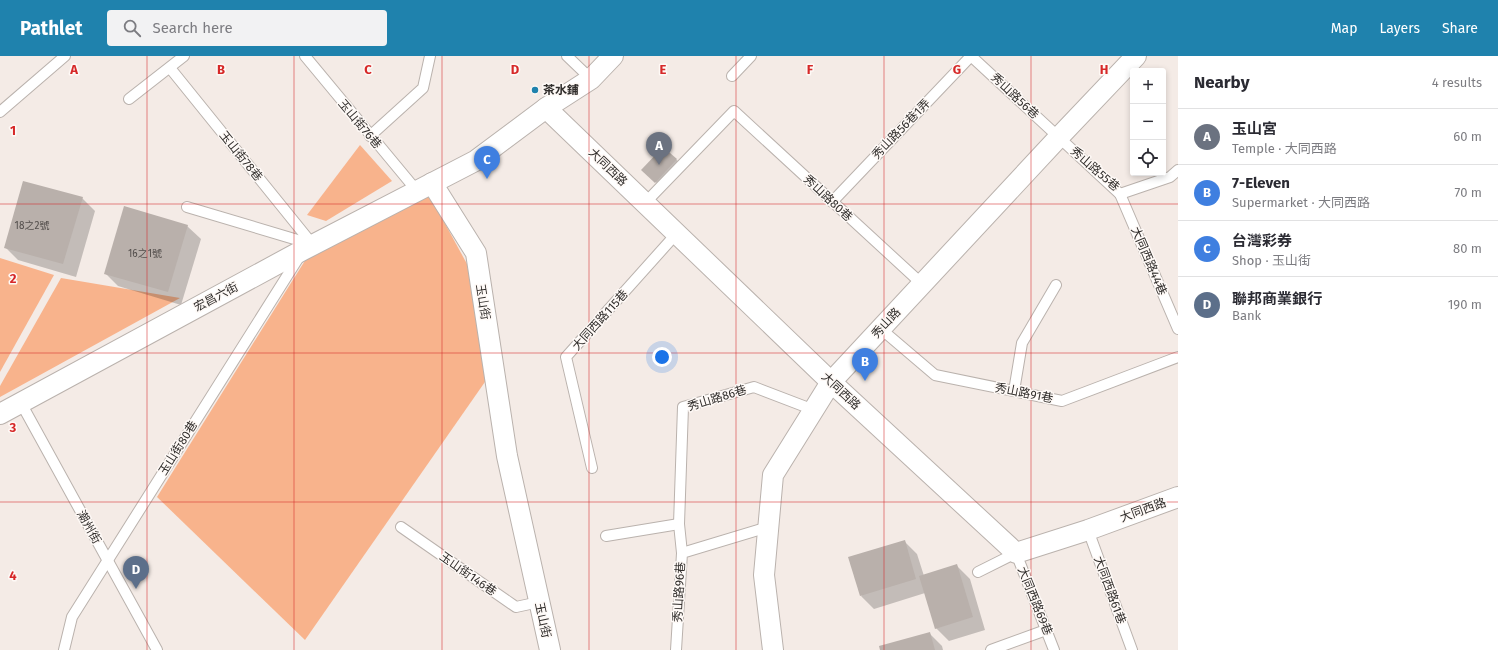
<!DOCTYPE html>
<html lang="en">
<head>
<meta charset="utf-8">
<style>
	body { margin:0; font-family:"Fira Sans","Noto Sans TC",sans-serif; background:#f2f2f3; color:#2b2b33 }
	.controls { position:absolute; right:12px; top:12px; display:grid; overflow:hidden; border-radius:4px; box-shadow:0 2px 6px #0003 }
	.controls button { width:36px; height:36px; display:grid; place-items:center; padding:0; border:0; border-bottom:1px solid #e1e1e2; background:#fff; color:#2b2b33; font:20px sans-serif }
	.you { position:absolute; left:662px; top:301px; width:14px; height:14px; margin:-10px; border:3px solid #fff; border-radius:50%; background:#1a73e8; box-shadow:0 0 0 6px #1a73e833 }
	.badge { display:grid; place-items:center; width:26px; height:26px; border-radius:50%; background:#1f82ad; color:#fff; font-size:13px; font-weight:700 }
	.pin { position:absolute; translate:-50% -33px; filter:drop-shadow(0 1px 2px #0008) }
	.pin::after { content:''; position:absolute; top:21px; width:14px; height:12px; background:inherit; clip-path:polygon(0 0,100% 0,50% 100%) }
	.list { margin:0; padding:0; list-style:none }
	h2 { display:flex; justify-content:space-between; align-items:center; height:52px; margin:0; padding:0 16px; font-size:17px }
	h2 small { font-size:13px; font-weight:400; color:#7c7c81 }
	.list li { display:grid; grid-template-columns:26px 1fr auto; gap:12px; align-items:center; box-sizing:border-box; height:56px; padding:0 16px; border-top:1px solid #e1e1e2 }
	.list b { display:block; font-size:15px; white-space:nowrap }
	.list p { margin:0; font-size:13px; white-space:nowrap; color:#7c7c81 }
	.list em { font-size:13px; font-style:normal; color:#7c7c81 }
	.icon { flex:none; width:22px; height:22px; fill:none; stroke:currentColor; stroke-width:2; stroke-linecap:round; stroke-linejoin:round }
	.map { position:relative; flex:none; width:1178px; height:594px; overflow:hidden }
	header { display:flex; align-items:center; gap:24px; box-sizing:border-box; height:56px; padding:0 20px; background:#1f82ad; color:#fff }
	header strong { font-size:19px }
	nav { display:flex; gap:22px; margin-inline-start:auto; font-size:14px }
	.search { width:280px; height:36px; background:#f2f2f3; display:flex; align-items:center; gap:10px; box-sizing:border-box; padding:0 14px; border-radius:4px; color:#7c7c81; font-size:15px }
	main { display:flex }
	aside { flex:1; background:#fff }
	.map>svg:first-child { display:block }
	.green { fill:#f8b38c }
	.shadow { fill:#0003 }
	.building { fill:#b9b0ab }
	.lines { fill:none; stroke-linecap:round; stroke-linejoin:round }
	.lane-casing { stroke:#bab2ad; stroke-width:12 }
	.street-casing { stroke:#bab2ad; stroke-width:22 }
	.lane { stroke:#fff; stroke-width:10 }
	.street { stroke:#fff; stroke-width:20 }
	.grid { fill:none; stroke:#d62828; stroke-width:1; stroke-opacity:0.55 }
	.poi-dot { fill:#1f82ad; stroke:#fef9f6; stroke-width:1.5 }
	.labels { text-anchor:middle; stroke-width:3; stroke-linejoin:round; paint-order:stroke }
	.number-label { font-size:10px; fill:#534e4c }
	.poi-label { font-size:12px; font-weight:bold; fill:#312e2c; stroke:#fef9f6; text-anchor:start }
	.street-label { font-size:12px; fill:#312e2c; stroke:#fef9f6 }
	.grid-label { font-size:13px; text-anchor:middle; font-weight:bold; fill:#d62828; stroke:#fef9f6; stroke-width:3; stroke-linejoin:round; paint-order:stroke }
</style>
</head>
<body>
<header>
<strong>Pathlet</strong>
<div class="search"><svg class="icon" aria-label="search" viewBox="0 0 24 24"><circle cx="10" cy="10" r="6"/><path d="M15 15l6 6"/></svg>Search here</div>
<nav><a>Map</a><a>Layers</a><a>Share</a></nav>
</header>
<main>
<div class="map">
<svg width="1178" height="594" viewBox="0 0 1178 594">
	<rect width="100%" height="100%" fill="#f4ebe6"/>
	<!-- green -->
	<g class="green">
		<polygon points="360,89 392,125 326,165 307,159"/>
		<polygon points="430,140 467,208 487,323 305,584 157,441 306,203"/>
		<polygon points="0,202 54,219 0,316"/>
		<polygon points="61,222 180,242 0,341 0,330"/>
	</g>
	<!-- shadow -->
	<g class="shadow">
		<polygon points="663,92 679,106 658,128 642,114"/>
		<polygon points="82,142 95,155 76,221 18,204 5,191"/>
		<polygon points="187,170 201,183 181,249 118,230 105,217"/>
		<polygon points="904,485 917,498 924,520 957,510 970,523 985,574 949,585 936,572 925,537 874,553 861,540"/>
		<polygon points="929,577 942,590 943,594 881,594"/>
	</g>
	<!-- building -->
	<g class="building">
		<polygon points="663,91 677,103 655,127 641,114"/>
		<polygon points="23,125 83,141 63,208 4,192"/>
		<polygon points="124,150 188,169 168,236 104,218"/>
		<polygon points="905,484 916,523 860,540 848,501"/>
		<polygon points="957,508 973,561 935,573 919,520"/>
		<polygon points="930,576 935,594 880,594 879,590"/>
	</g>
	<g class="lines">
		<!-- lane casing -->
		<g class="lane-casing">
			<g id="lane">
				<polyline points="305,0 417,135"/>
				<polyline points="567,0 591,23"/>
				<polyline points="971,0 1120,138 1170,121 1178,114"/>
				<polyline points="170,12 313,189"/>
				<polyline points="732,20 751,0"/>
				<polyline points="129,43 184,0"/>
				<polyline points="0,56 65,0"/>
				<polyline points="370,80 423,32 430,0"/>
				<polyline points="1120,138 1178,273"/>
				<polyline points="832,146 971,0"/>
				<polyline points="645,147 734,55 922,228"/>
				<polyline points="187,151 311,188"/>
				<polyline points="881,273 935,319 1062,345 1178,301"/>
				<polyline points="1014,335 1022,287 1056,229"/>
				<polyline points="21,347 157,594"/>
				<polyline points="592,412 566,301 677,177"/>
				<polyline points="401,471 516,551 539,546"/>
				<polyline points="1088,474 1132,594"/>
				<polyline points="606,480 679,468"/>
				<polyline points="682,497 679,468 683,351 754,331 814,354"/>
				<polyline points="978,516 1016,497 1054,594"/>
				<polyline points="64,594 72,561 299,201"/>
				<polyline points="676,594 682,497 768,471"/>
				<polyline points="991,594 1046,574"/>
			</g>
		</g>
		<!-- street casing -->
		<g class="street-casing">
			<g id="street">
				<polyline points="546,52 831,326 1016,497 1088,474 1178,441"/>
				<polyline points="432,127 476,197 507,400 550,594"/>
				<polyline points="0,358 303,194 475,105 546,52 591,23 613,0"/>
				<polyline points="773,594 764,519 773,419 831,326 1059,81 1136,0"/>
			</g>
		</g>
		<!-- lane -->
		<use href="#lane" class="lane"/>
		<!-- street -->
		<use href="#street" class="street"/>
	</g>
	<!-- grid -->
	<path class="grid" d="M147 0V594M294 0V594M442 0V594M589 0V594M736 0V594M884 0V594M1031 0V594M0 148H1178M0 297H1178M0 446H1178"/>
	<!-- markers -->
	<circle class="poi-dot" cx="535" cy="34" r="4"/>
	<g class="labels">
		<!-- number labels -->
		<g class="number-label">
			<text x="32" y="173">18之2號</text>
			<text x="145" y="201">16之1號</text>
		</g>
		<!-- poi labels -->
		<g class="poi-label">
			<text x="543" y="38">茶水鋪</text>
		</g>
		<!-- street labels -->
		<g class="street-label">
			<text transform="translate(1015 40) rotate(43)" y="4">秀山路56巷</text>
			<text transform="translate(360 68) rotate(50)" y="4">玉山街76巷</text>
			<text transform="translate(901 73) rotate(-46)" y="4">秀山路56巷1弄</text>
			<text transform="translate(241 100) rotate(51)" y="4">玉山街78巷</text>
			<text transform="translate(608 111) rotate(44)" y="4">大同西路</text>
			<text transform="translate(1095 113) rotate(41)" y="4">秀山路55巷</text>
			<text transform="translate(828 142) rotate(43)" y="4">秀山路80巷</text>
			<text transform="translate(1149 205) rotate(67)" y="4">大同西路44巷</text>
			<text transform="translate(216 241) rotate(-28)" y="4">宏昌六街</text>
			<text transform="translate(483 246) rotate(81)" y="4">玉山街</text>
			<text transform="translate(600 264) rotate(-48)" y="4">大同西路115巷</text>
			<text transform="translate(886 267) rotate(-47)" y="4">秀山路</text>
			<text transform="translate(841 335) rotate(43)" y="4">大同西路</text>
			<text transform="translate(1024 337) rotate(11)" y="4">秀山路91巷</text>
			<text transform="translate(717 342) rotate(-17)" y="4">秀山路86巷</text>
			<text transform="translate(178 392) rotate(-58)" y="4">玉山街80巷</text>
			<text transform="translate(1143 454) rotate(-20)" y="4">大同西路</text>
			<text transform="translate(89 471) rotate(61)" y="4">潮州街</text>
			<text transform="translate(468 518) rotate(35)" y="4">玉山街146巷</text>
			<text transform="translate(1110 534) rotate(70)" y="4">大同西路61巷</text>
			<text transform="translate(679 536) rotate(-87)" y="4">秀山路96巷</text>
			<text transform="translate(1035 545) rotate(68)" y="4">大同西路69巷</text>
			<text transform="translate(543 564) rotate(78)" y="4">玉山街</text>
		</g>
	</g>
	<g class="grid-label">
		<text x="74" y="18">A</text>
		<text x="221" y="18">B</text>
		<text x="368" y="18">C</text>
		<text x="515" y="18">D</text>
		<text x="663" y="18">E</text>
		<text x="810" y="18">F</text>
		<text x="957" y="18">G</text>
		<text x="1104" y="18">H</text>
		<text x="13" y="79">1</text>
		<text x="13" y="227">2</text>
		<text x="13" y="376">3</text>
		<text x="13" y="524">4</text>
	</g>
</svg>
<div class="controls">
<button>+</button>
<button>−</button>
<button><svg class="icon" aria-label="locate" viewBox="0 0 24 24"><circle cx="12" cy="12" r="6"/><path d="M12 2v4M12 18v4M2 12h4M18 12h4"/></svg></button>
</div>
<div class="you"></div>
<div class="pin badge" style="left:659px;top:109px;background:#6b7280">A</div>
<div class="pin badge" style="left:865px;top:325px;background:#3f7fe0">B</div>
<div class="pin badge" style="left:487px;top:123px;background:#3f7fe0">C</div>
<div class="pin badge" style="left:136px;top:533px;background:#5c6f8a">D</div>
</div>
<aside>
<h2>Nearby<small>4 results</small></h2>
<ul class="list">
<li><span class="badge" style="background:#6b7280">A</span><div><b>玉山宮</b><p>Temple · 大同西路</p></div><em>60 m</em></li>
<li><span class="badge" style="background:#3f7fe0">B</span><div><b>7-Eleven</b><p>Supermarket · 大同西路</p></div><em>70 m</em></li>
<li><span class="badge" style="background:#3f7fe0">C</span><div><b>台灣彩券</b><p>Shop · 玉山街</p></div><em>80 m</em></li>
<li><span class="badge" style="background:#5c6f8a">D</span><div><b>聯邦商業銀行</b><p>Bank</p></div><em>190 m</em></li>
</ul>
</aside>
</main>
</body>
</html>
